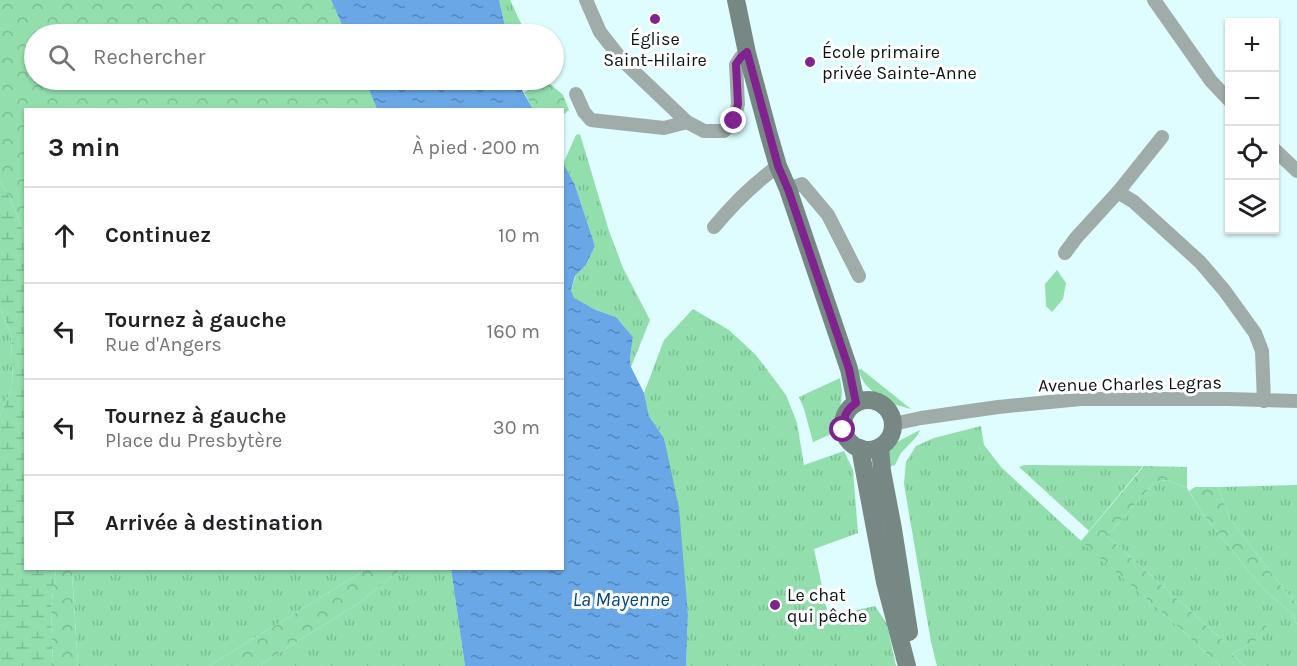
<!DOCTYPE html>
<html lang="fr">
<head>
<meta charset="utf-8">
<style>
	body { margin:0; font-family:Karla,sans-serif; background:#f2f2f2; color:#202124 }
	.controls { position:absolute; right:18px; top:18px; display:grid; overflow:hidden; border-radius:0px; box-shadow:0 2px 4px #0004 }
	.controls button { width:54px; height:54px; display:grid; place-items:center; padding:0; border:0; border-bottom:2px solid #e0e0e0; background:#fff; color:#202124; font:30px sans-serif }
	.stop { position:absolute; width:18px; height:18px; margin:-14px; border:4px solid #81238e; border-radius:50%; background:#fff }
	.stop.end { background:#81238e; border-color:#fff; box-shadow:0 2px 6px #0008 }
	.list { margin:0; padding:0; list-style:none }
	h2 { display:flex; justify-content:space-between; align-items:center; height:78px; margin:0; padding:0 24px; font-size:26px }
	h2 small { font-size:20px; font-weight:400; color:#757577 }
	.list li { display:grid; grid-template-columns:39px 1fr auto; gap:18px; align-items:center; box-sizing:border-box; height:96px; padding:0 24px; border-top:2px solid #e0e0e0 }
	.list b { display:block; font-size:22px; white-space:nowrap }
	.list p { margin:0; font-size:20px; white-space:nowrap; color:#757577 }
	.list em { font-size:20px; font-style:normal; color:#757577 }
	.icon { flex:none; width:33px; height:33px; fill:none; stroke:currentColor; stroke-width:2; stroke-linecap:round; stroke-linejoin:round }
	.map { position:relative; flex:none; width:1297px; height:666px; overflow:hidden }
	.search { position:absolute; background:#fff; box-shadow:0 2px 4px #0004; left:24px; top:24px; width:540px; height:66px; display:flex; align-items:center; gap:15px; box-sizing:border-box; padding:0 21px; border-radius:33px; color:#757577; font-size:22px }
	.panel { position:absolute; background:#fff; box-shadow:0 2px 4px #0004; left:24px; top:108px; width:540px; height:462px; border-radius:0px }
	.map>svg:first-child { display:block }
	.grass { fill:url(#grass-tufts) }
	.forest { fill:url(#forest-crowns) }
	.wetland { fill:url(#wetland-marsh) }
	.green { fill:#92deac }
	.water { fill:url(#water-ripples) }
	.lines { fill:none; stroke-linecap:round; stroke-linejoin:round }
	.street { stroke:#a0aca9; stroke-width:14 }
	.secondary { stroke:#778884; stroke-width:18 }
	.route { stroke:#81238e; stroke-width:8 }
	.poi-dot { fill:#81238e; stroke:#fff; stroke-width:2 }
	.labels { text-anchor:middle; stroke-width:6; stroke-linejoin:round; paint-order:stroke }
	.poi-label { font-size:18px; fill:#0a1515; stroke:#fff; text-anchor:start }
	.street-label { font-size:18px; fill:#0a1515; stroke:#fff }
	.water-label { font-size:20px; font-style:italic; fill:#004881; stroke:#fff }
</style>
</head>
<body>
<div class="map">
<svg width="1297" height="666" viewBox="0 0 1297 666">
	<defs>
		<pattern id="grass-tufts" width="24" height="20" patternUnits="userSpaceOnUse" patternTransform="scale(1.5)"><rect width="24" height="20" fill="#92deac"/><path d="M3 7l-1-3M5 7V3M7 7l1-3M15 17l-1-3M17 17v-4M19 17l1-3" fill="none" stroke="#7dbe93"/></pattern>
		<pattern id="forest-crowns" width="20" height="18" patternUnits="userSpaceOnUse" patternTransform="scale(1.5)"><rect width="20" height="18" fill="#92deac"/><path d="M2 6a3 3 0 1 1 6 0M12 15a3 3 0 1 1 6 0" fill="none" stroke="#7dbe93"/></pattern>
		<pattern id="wetland-marsh" width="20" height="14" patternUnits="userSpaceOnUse" patternTransform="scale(1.5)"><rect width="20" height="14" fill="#92deac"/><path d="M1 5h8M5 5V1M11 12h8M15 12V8" fill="none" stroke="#7dbe93"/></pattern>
		<pattern id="water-ripples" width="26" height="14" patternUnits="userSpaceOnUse" patternTransform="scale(1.5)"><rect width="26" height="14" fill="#6aa7e6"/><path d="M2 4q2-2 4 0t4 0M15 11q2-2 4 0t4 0" fill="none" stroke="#5587b9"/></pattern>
	</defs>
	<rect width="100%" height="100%" fill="#dffcff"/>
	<!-- grass -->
	<g class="grass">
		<polygon points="499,0 510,0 526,34 507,34"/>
		<polygon points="580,134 609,231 623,268 650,320 631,367 630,359 633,337 616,317 596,310 574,299 571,290 576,275 586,265 595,246 575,185 563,164 576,135"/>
		<polygon points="0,307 11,334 13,385 0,415"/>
		<polygon points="693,309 729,330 756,355 786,395 797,423 804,465 844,451 853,470 858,533 814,549 827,610 843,613 875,606 887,624 896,666 686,666 688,615 664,438 649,416 644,393 664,340"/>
		<polygon points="861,369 911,409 893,404 888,399 873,392 865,384 857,370"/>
		<polygon points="840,378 842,392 841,403 837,413 836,432 813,442 804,409 799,397"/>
		<polygon points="981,426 984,445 1001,467 1069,530 1183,631 1220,666 937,666 931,642 904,484 906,462 916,446 934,438"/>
		<polygon points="920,430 917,436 901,453 895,465 885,468 887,451 897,442"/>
		<polygon points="1024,465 1143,466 1089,531 1019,467"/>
		<polygon points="1167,480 1187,488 1202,513 1264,590 1293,614 1297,625 1297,666 1244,666 1232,654 1270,632 1227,644 1107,536 1155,482"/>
		<polygon points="1297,485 1297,604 1286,592 1230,519 1218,487"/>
		<polygon points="103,568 360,568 362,572 209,666 78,666 72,573"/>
		<polygon points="401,569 451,569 465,666 258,666 359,603"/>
	</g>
	<!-- forest -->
	<g class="forest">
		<polygon points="0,0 331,0 346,34 34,34 34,80 365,80 377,109 26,110 25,235 9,196 0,181"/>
		<polygon points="548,82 563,95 569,110 563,115 562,110 533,109 524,92"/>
		<polygon points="1144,466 1187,467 1187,488 1167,480 1155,482 1107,536 1227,644 1265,625 1271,632 1232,654 1244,666 1220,666 1183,631 1081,541"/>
		<polygon points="1195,487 1218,487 1230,519 1286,592 1297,604 1297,625 1293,614 1264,590 1202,513 1189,491"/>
		<polygon points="56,569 103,569 72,574 78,666 53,666 51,608"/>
		<polygon points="360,569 401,569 359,603 258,666 209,666 362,572"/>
	</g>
	<!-- wetland -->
	<polygon class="wetland" points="0,181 9,196 25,235 26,568 56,569 51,608 53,666 0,666 0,415 13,385 11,334 0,307"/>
	<!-- green -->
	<polygon class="green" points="1057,270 1066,283 1063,299 1052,312 1046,306 1045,284"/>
	<!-- water -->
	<g class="water">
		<polygon points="331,0 499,0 507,34 346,34"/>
		<polygon points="365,80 518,80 519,85 533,109 377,109"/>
		<polygon points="563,163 575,185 595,246 586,265 575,276 571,290 574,298 596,310 616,317 633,337 630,359 631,367 644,393 649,416 664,438 679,508 688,615 686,666 465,666 451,569 562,568"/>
	</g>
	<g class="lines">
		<!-- street -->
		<g class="street">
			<polyline points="586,0 600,32 622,60 687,122 704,131 724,131 734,121 738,104 736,65 741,57 747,53"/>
			<polyline points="1154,0 1211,81 1230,101"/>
			<polyline points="576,94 584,112 591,120 664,128 687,122"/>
			<polyline points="1274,149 1297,171"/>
			<polyline points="788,189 802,184 828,215 859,276"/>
			<polyline points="1118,192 1162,137"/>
			<path d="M714 227C734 203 753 184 778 166"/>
			<polyline points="1065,253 1076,238 1118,192 1134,202 1200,262 1224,290 1255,333 1262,351 1264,401"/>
			<polyline points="893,424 921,418 998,407 1081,399 1228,399 1297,401"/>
		</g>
		<!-- secondary -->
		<g class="secondary">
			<polyline points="736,0 747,53 769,135 778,166 788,189 849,369 856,403"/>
			<circle cx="868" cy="425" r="25"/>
			<polyline points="880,447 882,471 893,529 909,632"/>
			<polyline points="860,448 885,582 907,666"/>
		</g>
	</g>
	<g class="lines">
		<!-- route -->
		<path class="route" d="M734 121 738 104 736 64 741 57 747 52 778 166 788 189 849 369 856 403C846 410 843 417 843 430"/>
	</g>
	<!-- markers -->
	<g class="poi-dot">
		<circle cx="655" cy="19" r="6"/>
		<circle cx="810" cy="62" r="6"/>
		<circle cx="775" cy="605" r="6"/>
	</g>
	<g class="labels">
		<!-- poi labels -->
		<g class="poi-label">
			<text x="655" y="45" text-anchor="middle">Église<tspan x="655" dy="21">Saint-Hilaire</tspan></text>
			<text x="822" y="58">École primaire<tspan x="822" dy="21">privée Sainte-Anne</tspan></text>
			<text x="787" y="601">Le chat<tspan x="787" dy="21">qui pêche</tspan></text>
		</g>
		<!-- street labels -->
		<g class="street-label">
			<text transform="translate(1130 384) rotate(-1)" y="6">Avenue Charles Legras</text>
		</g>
		<!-- water labels -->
		<g class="water-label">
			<text x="621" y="606">La Mayenne</text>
		</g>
	</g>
</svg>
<div class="controls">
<button>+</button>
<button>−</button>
<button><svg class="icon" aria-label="locate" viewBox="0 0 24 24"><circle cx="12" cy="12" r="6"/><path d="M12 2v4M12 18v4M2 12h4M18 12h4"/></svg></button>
<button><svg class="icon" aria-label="layers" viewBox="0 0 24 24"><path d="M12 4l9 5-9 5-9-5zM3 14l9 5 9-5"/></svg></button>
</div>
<div class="stop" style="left:843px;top:430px"></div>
<div class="stop end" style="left:734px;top:121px"></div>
<div class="search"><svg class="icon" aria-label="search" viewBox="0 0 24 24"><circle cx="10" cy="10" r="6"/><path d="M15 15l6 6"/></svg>Rechercher</div>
<section class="panel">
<h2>3 min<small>À pied · 200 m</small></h2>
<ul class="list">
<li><svg class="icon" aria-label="ahead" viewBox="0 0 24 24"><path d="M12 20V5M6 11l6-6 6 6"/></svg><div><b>Continuez</b></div><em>10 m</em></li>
<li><svg class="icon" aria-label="left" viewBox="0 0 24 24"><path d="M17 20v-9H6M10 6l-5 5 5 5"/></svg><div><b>Tournez à gauche</b><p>Rue d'Angers</p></div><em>160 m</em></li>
<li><svg class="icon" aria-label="left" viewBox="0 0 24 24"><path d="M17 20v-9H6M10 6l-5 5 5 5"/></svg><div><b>Tournez à gauche</b><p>Place du Presbytère</p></div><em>30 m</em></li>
<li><svg class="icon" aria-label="arrive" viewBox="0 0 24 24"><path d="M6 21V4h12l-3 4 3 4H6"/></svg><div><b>Arrivée à destination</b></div></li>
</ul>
</section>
</div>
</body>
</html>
